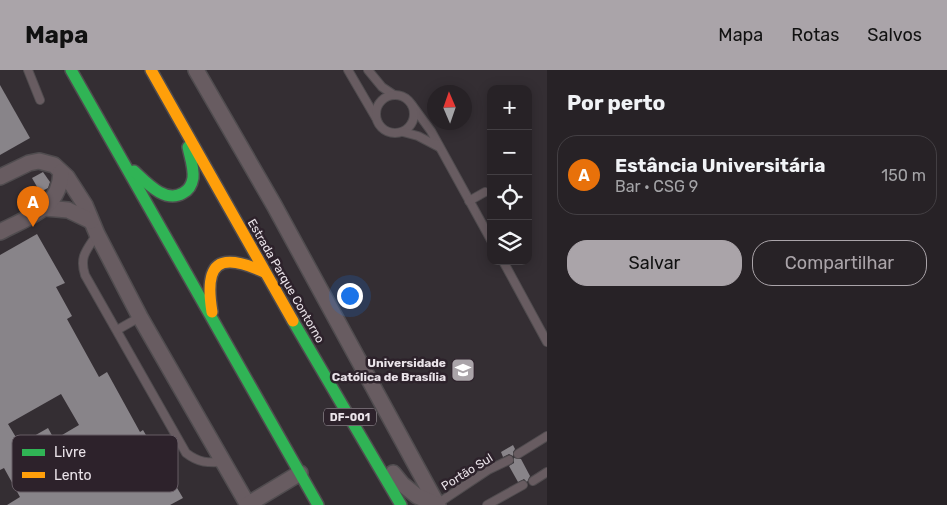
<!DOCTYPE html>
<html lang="pt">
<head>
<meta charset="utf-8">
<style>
	body { margin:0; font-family:Rubik,sans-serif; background:#332f32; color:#f1f3f6 }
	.controls { position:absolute; right:15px; top:15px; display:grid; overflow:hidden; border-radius:10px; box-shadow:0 2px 12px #0003 }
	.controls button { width:45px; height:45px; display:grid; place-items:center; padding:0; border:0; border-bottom:1px solid #433f43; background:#272226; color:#f1f3f6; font:25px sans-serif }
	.compass { position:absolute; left:427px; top:15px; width:45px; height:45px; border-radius:50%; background:#272226; box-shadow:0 2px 12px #0003; rotate:358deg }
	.you { position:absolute; left:349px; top:225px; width:18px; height:18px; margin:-12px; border:4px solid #fff; border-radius:50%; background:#1a73e8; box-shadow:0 0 0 8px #1a73e833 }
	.badge { display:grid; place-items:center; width:32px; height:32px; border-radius:50%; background:#aaa4a9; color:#fff; font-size:16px; font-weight:700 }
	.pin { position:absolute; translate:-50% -41px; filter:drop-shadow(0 1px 2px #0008) }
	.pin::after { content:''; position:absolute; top:26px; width:18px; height:15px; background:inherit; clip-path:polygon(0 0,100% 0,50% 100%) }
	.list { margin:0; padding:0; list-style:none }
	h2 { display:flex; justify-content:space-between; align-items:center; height:65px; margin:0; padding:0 20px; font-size:21px }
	h2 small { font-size:16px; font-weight:400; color:#a4a4a7 }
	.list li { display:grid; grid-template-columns:32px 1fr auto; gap:15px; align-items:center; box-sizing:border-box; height:80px; margin:0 10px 10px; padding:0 10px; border:1px solid #433f43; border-radius:20px }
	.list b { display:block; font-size:19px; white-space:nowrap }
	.list p { margin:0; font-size:16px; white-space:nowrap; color:#a4a4a7 }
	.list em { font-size:16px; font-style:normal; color:#a4a4a7 }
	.actions { display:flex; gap:10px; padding:15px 20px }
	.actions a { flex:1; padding:11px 0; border:1px solid #aaa4a9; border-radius:20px; text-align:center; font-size:18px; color:#aaa4a9 }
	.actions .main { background:#aaa4a9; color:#111 }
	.icon { flex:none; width:28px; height:28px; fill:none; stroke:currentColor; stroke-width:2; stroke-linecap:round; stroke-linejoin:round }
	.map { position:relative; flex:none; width:547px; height:435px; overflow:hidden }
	header { display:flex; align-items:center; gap:30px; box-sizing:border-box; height:70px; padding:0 25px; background:#aaa4a9; color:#111 }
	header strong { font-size:24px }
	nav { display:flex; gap:28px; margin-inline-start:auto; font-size:18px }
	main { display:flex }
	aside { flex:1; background:#272226 }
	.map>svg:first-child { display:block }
	.building { fill:#888489; fill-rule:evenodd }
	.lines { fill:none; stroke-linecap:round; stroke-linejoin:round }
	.lane-casing { stroke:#504c4f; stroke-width:10 }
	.street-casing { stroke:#504c4f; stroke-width:18 }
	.fast-casing { stroke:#504c4f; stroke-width:14 }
	.slow-casing { stroke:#504c4f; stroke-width:14 }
	.lane { stroke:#685c61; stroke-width:8 }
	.street { stroke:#685c61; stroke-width:15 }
	.fast { stroke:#30b455; stroke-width:11 }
	.slow { stroke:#ff9f0a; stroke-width:11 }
	.labels { text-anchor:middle; stroke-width:5; stroke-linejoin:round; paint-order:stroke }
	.shield { fill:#2d222b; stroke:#b1a9b0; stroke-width:1 }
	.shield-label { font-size:11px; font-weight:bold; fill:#eae3e9 }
	.street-label { font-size:12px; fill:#eae3e9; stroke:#2d222b }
	.poi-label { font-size:12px; font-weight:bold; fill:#eae3e9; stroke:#2d222b; text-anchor:end }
	.key { fill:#2d222b; stroke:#665c64; stroke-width:1 }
	.key-label { font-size:14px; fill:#eae3e9 }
</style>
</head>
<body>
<header>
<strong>Mapa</strong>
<nav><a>Mapa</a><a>Rotas</a><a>Salvos</a></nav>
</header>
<main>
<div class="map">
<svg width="547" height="435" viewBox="0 0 547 435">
	<rect width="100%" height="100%" fill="#342e33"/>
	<!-- building -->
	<g class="building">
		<polygon points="0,15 30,68 0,85"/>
		<polygon points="43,102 50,112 48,118 40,122 32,108"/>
		<path d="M37 164 65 213 56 217 72 246 67 249 99 307 107 302 140 362 143 360 183 428 170 435H7L20 427 4 398 0 400V185ZM61 324 79 355 57 368 55 365 53 367 48 358 20 374 8 354Z"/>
		<polygon points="513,375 515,379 513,382 513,386 509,384 503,387 501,382"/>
		<polygon points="514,388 521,389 530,406 527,412 524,409 518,412 509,396 514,393"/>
	</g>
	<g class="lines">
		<!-- lane casing -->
		<g class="lane-casing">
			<g id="lane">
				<polyline points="28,0 40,30"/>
				<polyline points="348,0 376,48"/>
				<polyline points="368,0 382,17 394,25"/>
				<circle cx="395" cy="44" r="19"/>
				<polyline points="412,35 431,61 491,170"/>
				<polyline points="403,62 418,66 439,77"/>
				<polyline points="469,131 485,122"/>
				<path d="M97 164C87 180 79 186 85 205L186 383C199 393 208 393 223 392"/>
				<polyline points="503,191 547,272"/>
				<polyline points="117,260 140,247"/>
				<polyline points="518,384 547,366"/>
				<polyline points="533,411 547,402"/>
				<polyline points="437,434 488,400 509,390"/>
				<polyline points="487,435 523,415"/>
			</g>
		</g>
		<!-- street casing -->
		<g class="street-casing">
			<g id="street">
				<polyline points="196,0 274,135 437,434"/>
				<polyline points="0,107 29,93 39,91 54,95 67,107 85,135 97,164 140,247 248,435"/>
				<polyline points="45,138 68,140 91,151"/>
				<path d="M0 162C28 147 60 139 61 102"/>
				<polyline points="393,403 402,414 417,426 438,435"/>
				<polyline points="247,435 300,403"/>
			</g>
		</g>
		<!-- fast casing -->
		<g class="fast-casing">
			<g id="fast">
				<polyline points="71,0 318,435"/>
				<path d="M134 101C146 112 165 134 183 123 189 120 192 114 193 108 194 97 190 87 188 77"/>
				<polyline points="293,251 401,435"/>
			</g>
		</g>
		<!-- slow casing -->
		<g class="slow-casing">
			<g id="slow">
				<polyline points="151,0 293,251"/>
				<path d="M212 242C204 193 218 181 264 202"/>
			</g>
		</g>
		<!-- lane -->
		<use href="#lane" class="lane"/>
		<!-- street -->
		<use href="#street" class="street"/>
		<!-- fast -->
		<use href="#fast" class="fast"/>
		<!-- slow -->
		<use href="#slow" class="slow"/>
	</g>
	<!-- icons -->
	<defs>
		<g id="university-square" transform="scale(1.25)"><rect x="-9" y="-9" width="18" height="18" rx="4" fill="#aaa4a9" stroke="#2d222b"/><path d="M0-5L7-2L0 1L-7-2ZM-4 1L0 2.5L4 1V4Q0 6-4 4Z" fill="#fff"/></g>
	</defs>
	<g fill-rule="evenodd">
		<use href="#university-square" x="463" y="300"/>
	</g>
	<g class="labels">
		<!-- shield labels -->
		<rect class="shield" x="324" y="338.5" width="52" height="17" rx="4"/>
		<g class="shield-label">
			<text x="350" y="351">DF-001</text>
		</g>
		<!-- street labels -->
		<g class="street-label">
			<text transform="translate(286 211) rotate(60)" y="4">Estrada Parque Contorno</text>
			<text transform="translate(467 402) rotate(-32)" y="4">Portão Sul</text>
		</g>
		<!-- poi labels -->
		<g class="poi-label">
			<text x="446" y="297">Universidade<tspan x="446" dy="14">Católica de Brasília</tspan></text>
		</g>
	</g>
	<!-- legend -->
	<rect x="12" y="365" width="166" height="57" rx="8" class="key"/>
	<rect x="22" y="379" width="23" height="7" fill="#30b455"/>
	<rect x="22" y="402" width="23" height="6" fill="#ff9f0a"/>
	<g class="key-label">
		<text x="54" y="387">Livre</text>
		<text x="54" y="410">Lento</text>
	</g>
</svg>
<div class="controls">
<button>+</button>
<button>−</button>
<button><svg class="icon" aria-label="locate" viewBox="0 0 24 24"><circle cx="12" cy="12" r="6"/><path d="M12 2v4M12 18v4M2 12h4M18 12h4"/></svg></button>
<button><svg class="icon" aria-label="layers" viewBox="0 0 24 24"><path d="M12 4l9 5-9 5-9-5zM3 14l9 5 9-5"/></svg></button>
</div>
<svg class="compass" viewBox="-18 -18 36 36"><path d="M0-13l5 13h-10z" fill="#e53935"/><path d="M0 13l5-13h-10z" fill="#a4a4a7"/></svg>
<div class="you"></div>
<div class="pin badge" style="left:33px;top:157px;background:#e8710a">A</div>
</div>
<aside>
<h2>Por perto<small></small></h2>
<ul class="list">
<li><span class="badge" style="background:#e8710a">A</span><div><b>Estância Universitária</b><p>Bar · CSG 9</p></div><em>150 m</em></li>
</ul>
<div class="actions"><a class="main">Salvar</a><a>Compartilhar</a></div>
</aside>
</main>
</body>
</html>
